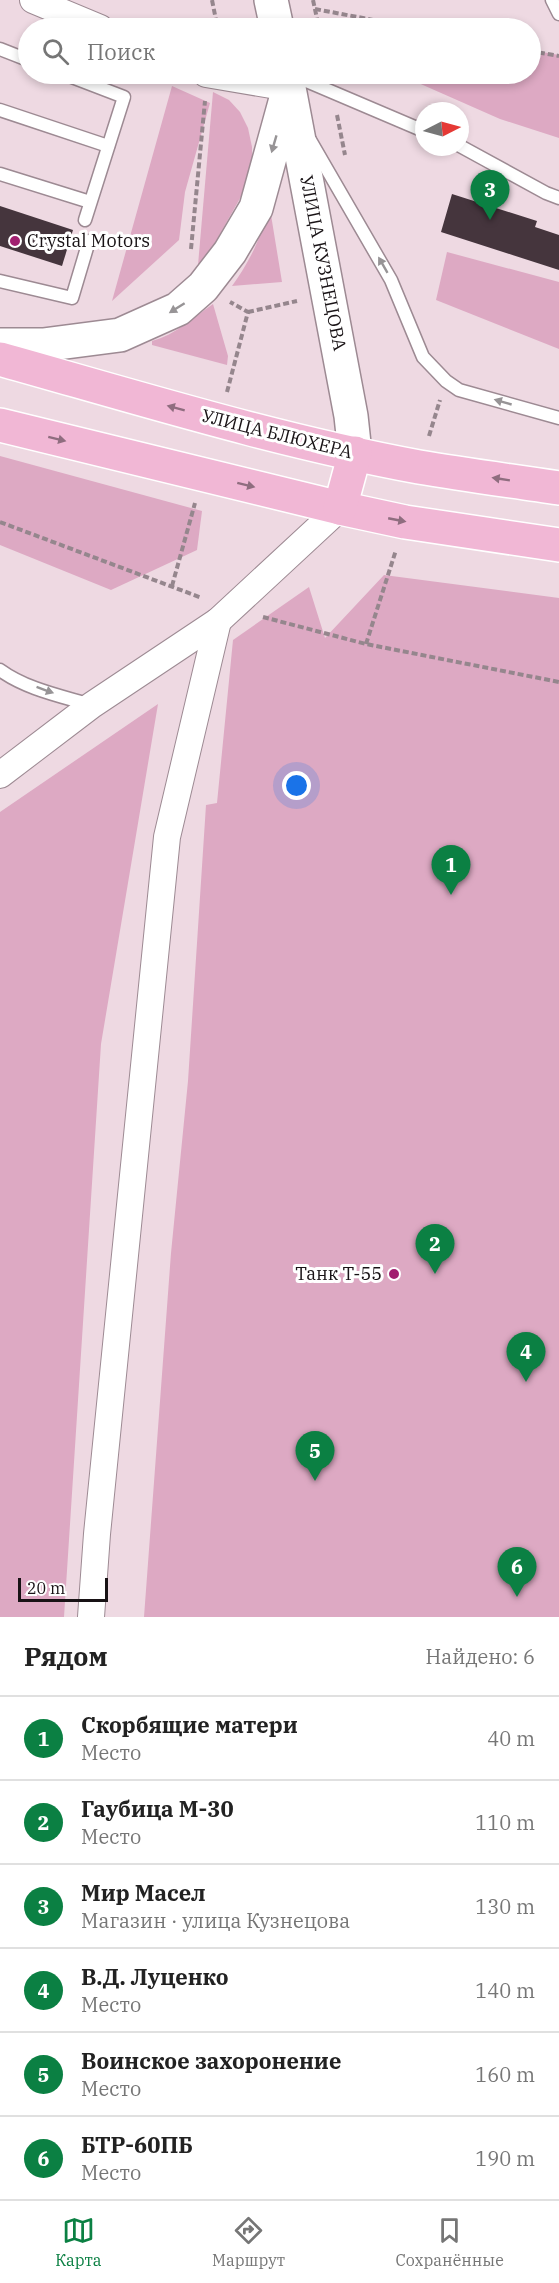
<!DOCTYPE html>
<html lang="ru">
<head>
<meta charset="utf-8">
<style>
	body { margin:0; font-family:"IBM Plex Serif",serif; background:#f2f2f2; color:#222 }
	.compass { position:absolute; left:415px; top:102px; width:54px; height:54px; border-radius:50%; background:#fff; box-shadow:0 3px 9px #0003; rotate:84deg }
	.scale { position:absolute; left:18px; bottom:15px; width:90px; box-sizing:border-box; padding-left:6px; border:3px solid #181215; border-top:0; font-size:16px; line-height:21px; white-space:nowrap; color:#181215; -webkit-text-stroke:4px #fff; paint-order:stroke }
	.you { position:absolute; left:297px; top:786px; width:21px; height:21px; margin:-15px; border:4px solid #fff; border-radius:50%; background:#1a73e8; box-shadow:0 0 0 9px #1a73e833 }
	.badge { display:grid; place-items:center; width:39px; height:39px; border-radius:50%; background:#0b8043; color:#fff; font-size:20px; font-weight:700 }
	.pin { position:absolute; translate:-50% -50px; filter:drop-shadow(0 2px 3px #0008) }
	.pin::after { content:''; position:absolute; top:32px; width:21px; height:18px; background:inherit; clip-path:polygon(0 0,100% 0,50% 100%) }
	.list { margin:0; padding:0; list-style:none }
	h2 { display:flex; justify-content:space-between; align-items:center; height:78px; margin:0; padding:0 24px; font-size:26px }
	h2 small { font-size:20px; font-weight:400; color:#767676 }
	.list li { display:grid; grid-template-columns:39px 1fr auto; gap:18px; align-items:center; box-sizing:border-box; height:84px; padding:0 24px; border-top:2px solid #e0e0e0 }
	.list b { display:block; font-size:22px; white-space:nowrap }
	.list p { margin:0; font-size:20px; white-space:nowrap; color:#767676 }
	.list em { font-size:20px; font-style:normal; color:#767676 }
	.icon { flex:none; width:33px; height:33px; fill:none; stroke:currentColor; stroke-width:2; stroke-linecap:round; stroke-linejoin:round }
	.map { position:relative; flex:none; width:559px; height:1617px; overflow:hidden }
	.search { position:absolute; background:#fff; box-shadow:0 3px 9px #0003; left:18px; right:18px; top:18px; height:66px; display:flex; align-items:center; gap:15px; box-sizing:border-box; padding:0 21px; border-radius:33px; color:#767676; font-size:22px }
	.sheet { height:582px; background:#fff }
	nav { display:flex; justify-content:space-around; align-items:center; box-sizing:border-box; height:84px; border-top:2px solid #e0e0e0; background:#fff; font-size:16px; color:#767676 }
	nav a { display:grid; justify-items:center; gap:3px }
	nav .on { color:#0b8043 }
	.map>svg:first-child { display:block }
	.green { fill:#dda9c3 }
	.building { fill:#45353d }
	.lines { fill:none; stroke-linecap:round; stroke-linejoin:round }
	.lane-casing { stroke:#9d8a93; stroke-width:15 }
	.street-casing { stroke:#9d8a93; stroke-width:28 }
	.secondary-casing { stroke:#9d8a93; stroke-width:36 }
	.primary-casing { stroke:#fff; stroke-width:36 }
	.path { stroke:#95868d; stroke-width:4; stroke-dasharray:6 3; stroke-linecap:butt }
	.lane { stroke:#fff; stroke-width:12 }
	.street { stroke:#fff; stroke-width:26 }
	.secondary { stroke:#fff; stroke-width:33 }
	.primary { stroke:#f1b7d5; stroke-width:33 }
	.oneway { fill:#979496 }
	.oneway2 { fill:#8f6d7f }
	.poi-dot { fill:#a11f70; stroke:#fff; stroke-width:2 }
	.labels { text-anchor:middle; stroke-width:6; stroke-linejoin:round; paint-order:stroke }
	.poi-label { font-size:18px; fill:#181215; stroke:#fff; text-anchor:start }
	.street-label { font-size:18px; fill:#181215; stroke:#fff }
</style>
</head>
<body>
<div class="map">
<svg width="559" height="1617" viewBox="0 0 559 1617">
	<rect width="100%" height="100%" fill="#eed9e2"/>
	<!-- green -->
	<g class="green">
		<polygon points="531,50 559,55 559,138 500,119 398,74 530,74"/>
		<polygon points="172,86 210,103 185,192 179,240 112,301"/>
		<polygon points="213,92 229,100 240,112 248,128 252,147 252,165 248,184 206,259 198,265"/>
		<path d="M267 215H271L282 282 232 286C249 262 258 244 267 215Z"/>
		<polygon points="447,252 559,282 559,349 436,300"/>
		<path d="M213 304 228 356 227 365 152 345V341C175 335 193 318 213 304Z"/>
		<polygon points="0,456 202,511 197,550 111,590 0,545"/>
		<polygon points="384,575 559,598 559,1617 144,1617 171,1253 188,1081 206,805 217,803 233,640 309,587 325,638"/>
		<polygon points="158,704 101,1044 64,1617 0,1617 0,812"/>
	</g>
	<!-- building -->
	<g class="building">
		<polygon points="452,194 537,221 535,227 559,235 559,270 441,232"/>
		<polygon points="0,206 73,230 62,266 0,246"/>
	</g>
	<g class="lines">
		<!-- lane casing -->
		<g class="lane-casing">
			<g id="lane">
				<polyline points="552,0 559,14"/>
				<polyline points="0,49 28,60"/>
				<polyline points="64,74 124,97 85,220"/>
				<polyline points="290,74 424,131"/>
				<polyline points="0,110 108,146"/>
				<polyline points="310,140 391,280 423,357 446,381 459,390 559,418"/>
				<polyline points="460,146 546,193 559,198"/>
				<polyline points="0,174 90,202"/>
				<polyline points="0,281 72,298 89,241"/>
				<path d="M0 670C26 689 61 696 91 705"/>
			</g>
		</g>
		<!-- street casing -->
		<g class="street-casing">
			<g id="street">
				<polyline points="33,0 100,28"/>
				<polyline points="206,74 289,88"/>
				<polyline points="0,775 92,705 218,621 340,508"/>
				<polyline points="91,1617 97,1534 167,837 218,621"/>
			</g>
		</g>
		<!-- secondary casing -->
		<g class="secondary-casing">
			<g id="secondary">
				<polyline points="271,0 277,28"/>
				<polyline points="290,93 351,416 355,453"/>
				<polyline points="0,345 43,345 120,335 178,309 203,287 230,252 256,208 289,88"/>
			</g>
		</g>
		<!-- primary casing -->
		<g class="primary-casing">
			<g id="primary">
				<path d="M0 359C139 398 278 441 419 467 466 475 513 481 559 488"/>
				<polyline points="0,425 340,508 405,522 559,545"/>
				<polyline points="340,508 355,453"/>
			</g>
		</g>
		<!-- path -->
		<g class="path">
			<polyline points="212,0 216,20 215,28"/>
			<polyline points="313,0 319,28"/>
			<polyline points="315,9 416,28"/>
			<polyline points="530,51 559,56"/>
			<polyline points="337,115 345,155"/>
			<polyline points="191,249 205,101"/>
			<polyline points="248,312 297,301"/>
			<polyline points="227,392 248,312 230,302"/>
			<polyline points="429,436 440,400"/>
			<polyline points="0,522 202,598"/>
			<polyline points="172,586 195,503"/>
			<polyline points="263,617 366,644 559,682"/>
			<polyline points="366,644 396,550"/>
		</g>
		<!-- lane -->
		<use href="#lane" class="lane"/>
		<!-- street -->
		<use href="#street" class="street"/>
		<!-- secondary -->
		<use href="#secondary" class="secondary"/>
		<!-- primary -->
		<use href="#primary" class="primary"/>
	</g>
	<!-- one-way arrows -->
	<defs><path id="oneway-solid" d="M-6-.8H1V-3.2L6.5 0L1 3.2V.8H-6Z" transform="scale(1.5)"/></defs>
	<g class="oneway">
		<use href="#oneway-solid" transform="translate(274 144) rotate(106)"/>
		<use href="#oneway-solid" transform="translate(383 265) rotate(-120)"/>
		<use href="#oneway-solid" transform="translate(177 308) rotate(148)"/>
		<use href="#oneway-solid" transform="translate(503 402) rotate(-164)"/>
		<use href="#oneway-solid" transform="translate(45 690) rotate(20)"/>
	</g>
	<g class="oneway2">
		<use href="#oneway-solid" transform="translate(176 408) rotate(-165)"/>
		<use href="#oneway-solid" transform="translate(57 439) rotate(14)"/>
		<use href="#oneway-solid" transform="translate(501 479) rotate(-171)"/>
		<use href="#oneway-solid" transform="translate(246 485) rotate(14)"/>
		<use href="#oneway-solid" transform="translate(397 520) rotate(11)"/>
	</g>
	<!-- markers -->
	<g class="poi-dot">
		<circle cx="15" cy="241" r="6"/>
		<circle cx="394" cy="1274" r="6"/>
	</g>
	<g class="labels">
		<!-- poi labels -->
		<g class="poi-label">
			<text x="27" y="247">Crystal Motors</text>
			<text x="382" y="1280" text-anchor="end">Танк Т-55</text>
		</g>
		<!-- street labels -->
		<g class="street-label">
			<text transform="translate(323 263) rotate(79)" y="6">УЛИЦА КУЗНЕЦОВА</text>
			<text transform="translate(277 434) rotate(14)" y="6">УЛИЦА БЛЮХЕРА</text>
		</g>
	</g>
</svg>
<svg class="compass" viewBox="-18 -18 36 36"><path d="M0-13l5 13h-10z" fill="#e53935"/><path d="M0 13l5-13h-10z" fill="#767676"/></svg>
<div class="scale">20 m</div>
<div class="you"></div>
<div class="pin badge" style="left:451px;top:895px">1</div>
<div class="pin badge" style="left:435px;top:1274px">2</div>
<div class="pin badge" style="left:490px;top:220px">3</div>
<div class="pin badge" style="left:526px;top:1382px">4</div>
<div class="pin badge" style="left:315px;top:1481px">5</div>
<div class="pin badge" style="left:517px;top:1597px">6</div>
<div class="search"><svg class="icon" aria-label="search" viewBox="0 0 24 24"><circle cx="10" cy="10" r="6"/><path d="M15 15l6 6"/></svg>Поиск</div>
</div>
<section class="sheet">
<h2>Рядом<small>Найдено: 6</small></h2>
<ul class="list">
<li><span class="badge">1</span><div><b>Скорбящие матери</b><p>Место</p></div><em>40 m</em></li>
<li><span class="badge">2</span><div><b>Гаубица М-30</b><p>Место</p></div><em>110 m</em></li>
<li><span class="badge">3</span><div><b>Мир Масел</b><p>Магазин · улица Кузнецова</p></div><em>130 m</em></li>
<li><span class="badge">4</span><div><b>В.Д. Луценко</b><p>Место</p></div><em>140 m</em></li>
<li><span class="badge">5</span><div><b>Воинское захоронение</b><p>Место</p></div><em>160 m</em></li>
<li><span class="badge">6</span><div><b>БТР-60ПБ</b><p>Место</p></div><em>190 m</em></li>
</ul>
</section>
<nav>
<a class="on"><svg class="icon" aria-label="map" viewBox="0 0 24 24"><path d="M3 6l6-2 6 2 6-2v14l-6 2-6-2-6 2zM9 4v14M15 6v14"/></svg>Карта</a>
<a><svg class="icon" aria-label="directions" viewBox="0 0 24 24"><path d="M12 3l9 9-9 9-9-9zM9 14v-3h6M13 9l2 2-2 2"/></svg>Маршрут</a>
<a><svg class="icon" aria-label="saved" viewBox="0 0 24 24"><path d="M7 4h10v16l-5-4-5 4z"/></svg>Сохранённые</a>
</nav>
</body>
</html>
